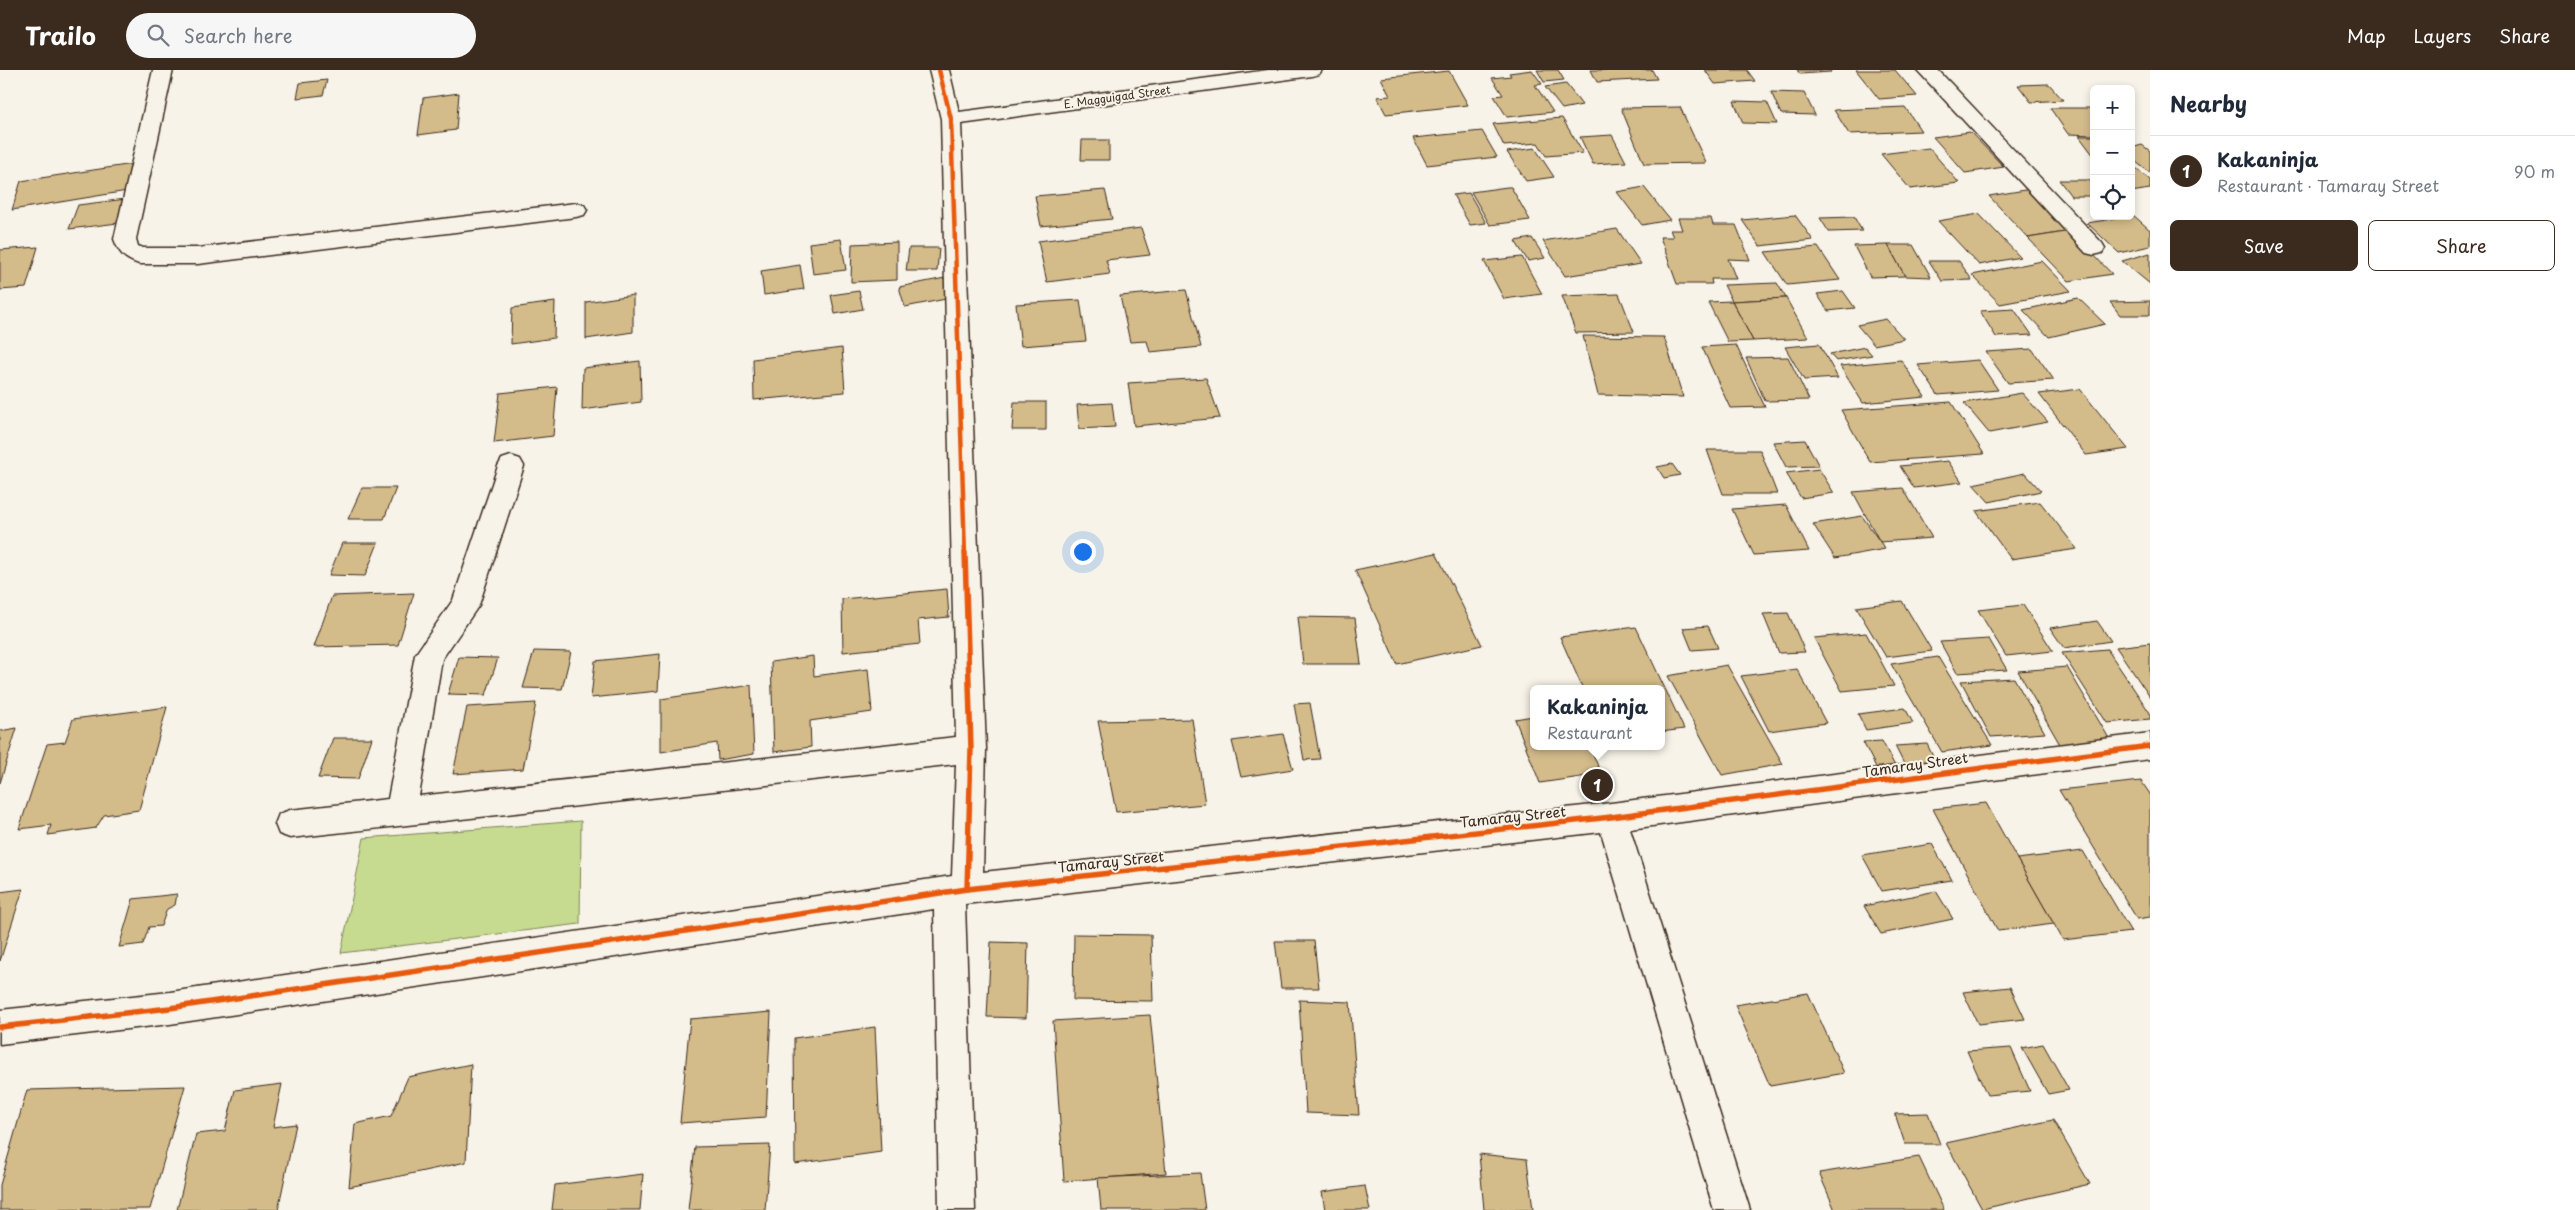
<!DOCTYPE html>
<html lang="en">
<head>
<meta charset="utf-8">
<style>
	body { margin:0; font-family:"Playpen Sans",sans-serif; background:#f6f6f7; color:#1f2937 }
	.controls { position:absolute; right:15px; top:15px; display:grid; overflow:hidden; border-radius:8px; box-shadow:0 2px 8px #0003 }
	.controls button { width:45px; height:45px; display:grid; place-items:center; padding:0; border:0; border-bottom:1px solid #e0e1e3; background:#fff; color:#1f2937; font:25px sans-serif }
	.you { position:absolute; left:1082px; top:481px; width:18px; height:18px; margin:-12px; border:4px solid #fff; border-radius:50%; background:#1a73e8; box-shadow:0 0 0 8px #1a73e833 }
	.badge { display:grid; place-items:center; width:32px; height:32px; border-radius:50%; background:#3b2a1e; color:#fff; font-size:16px; font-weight:700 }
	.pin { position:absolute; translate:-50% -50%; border:2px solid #fff; box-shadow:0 1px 5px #0006 }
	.popup { position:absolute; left:1530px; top:615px; width:135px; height:65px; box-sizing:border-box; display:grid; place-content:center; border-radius:8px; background:#fff; filter:drop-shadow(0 1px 4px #0005); font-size:16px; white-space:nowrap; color:#747a83 }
	.popup b { font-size:19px; color:#1f2937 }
	.popup::after { content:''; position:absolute; left:50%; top:100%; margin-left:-10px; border:10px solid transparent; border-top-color:#fff }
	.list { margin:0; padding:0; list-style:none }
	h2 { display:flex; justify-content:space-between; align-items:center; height:65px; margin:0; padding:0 20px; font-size:21px }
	h2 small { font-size:16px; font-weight:400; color:#747a83 }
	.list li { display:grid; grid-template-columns:32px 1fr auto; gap:15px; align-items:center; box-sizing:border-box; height:70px; padding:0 20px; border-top:1px solid #e0e1e3 }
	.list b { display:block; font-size:19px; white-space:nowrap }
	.list p { margin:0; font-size:16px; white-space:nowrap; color:#747a83 }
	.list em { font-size:16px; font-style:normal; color:#747a83 }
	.actions { display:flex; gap:10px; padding:15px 20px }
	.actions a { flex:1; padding:11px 0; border:1px solid #3b2a1e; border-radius:8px; text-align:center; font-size:18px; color:#3b2a1e }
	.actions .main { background:#3b2a1e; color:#fff }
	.icon { flex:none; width:28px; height:28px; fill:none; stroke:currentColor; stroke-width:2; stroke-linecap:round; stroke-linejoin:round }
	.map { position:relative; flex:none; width:2150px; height:1140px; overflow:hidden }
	header { display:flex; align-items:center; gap:30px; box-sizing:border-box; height:70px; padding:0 25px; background:#3b2a1e; color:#fff }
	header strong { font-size:24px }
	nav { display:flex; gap:28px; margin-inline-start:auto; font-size:18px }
	.search { width:350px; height:45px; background:#f6f6f7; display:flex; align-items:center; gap:12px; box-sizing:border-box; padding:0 18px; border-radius:28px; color:#747a83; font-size:19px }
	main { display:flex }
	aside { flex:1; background:#fff }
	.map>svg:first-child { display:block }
	.green { fill:#c6db90; stroke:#808257 }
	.building { fill:#d3bb8a; stroke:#3b2a1e }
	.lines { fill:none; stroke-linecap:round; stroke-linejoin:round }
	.minor-casing { stroke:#3b2a1e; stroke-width:3 }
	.minor { fill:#f7f3e8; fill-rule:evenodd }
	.cycleway-far1-casing { stroke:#f7f3e8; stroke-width:7 }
	.cycleway-casing { stroke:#f7f3e8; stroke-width:9 }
	.cycleway-far1 { stroke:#e8590c; stroke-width:4.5 }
	.cycleway { stroke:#e8590c; stroke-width:5.5 }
	.labels { text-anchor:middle; stroke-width:4; stroke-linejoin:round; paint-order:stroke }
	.far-street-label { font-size:11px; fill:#3b2a1e; stroke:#f7f3e8 }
	.street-label { font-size:14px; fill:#3b2a1e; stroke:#f7f3e8 }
</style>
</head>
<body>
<header>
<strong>Trailo</strong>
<div class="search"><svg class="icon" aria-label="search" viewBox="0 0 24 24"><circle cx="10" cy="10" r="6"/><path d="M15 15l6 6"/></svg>Search here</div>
<nav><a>Map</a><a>Layers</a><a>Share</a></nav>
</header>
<main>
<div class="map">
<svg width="2150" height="1140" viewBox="0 0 2150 1140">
	<rect width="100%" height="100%" fill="#f7f3e8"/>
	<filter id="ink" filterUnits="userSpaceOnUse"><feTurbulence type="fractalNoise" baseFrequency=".02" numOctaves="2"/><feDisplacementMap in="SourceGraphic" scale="10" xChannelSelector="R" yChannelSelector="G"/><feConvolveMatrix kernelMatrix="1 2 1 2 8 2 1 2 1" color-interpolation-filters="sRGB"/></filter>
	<g filter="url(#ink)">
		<!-- green -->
		<polygon class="green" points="581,751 580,854 341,883 364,768"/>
		<!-- building -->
		<g class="building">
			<polygon points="1532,0 1542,14 1535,15 1553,42 1507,47 1494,26 1503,25 1492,8 1511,6 1509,3"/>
			<polygon points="1537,0 1558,0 1564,10 1544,12"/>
			<polygon points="1591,0 1652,0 1657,9 1597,12"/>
			<polygon points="1705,0 1747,0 1755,11 1715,14"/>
			<polygon points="1797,0 1830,0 1831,2 1800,4"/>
			<polygon points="1856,0 1895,0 1917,26 1879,29"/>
			<polygon points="1449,1 1468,35 1386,44 1377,27 1390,26 1381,8"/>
			<polygon points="327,10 323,25 297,28 300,13"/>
			<polygon points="1566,14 1582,35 1562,39 1545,17"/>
			<polygon points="2049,14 2063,30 2031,32 2018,15"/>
			<polygon points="1771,22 1804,23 1815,45 1781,44"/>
			<polygon points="459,23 456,60 418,65 423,28"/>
			<polygon points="1734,31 1767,32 1777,54 1743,53"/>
			<polygon points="1680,37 1706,93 1644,94 1621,38"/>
			<polygon points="1905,37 1921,61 1849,64 1834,40"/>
			<polygon points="2050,38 2094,38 2094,65 2068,64"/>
			<polygon points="1562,48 1583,83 1546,86 1538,73 1504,76 1493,54"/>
			<polygon points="1482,61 1497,87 1427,95 1413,68"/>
			<polygon points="1970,62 2004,97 1965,103 1933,67"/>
			<polygon points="1612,65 1626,92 1593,94 1580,67"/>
			<polygon points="2079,66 2094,66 2094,86"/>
			<polygon points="1082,70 1109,70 1109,90 1081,90"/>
			<polygon points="2142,75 2150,81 2150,103 2131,88 2131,78"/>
			<polygon points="1535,78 1554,107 1526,111 1507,82"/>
			<polygon points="1929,78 1959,113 1910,119 1881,84"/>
			<polygon points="133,94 127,121 12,140 21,111"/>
			<polygon points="2136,98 2150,110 2150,119 2131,122 2131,99"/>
			<polygon points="2059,110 2089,110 2094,116 2094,126 2071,126"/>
			<polygon points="1507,117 1511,117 1530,150 1490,155 1471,122"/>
			<polygon points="1644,117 1670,150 1642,155 1617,122"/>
			<polygon points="2031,119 2071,161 2028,168 1989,126"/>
			<polygon points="1105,120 1112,149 1041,156 1035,126"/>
			<polygon points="1469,123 1486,153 1470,155 1453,125"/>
			<polygon points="134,128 126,152 69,159 78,135"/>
			<polygon points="1979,144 2020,187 1979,195 1938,151"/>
			<polygon points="2132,144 2150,160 2150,176 2119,183 2087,153 2131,146"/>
			<polygon points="1795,145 1813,170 1760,176 1742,150"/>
			<polygon points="1854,147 1862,161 1829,162 1820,148"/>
			<polygon points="1678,148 1711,148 1713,155 1736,155 1750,190 1728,189 1736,209 1711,209 1712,214 1677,214 1660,167 1673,167 1670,160 1682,160"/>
			<polygon points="1141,158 1150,185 1106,190 1110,204 1047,212 1038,171"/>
			<polygon points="1617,159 1641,194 1565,206 1543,171"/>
			<polygon points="2071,161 2112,204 2069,211 2028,168"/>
			<polygon points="1532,168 1545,188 1528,191 1515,171"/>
			<polygon points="841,169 846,200 813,204 809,173"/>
			<polygon points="897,172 897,210 851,212 852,174"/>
			<polygon points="1888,175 1905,206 1870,207 1854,176"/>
			<polygon points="1888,175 1913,175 1931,207 1905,206"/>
			<polygon points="38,177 26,218 0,220 0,180"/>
			<polygon points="1818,177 1840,210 1787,215 1765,182"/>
			<polygon points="909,178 939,178 937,201 906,201"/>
			<polygon points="2150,183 2150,214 2122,191"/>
			<polygon points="1522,187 1542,224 1504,229 1484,191"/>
			<polygon points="1929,191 1959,191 1972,210 1942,211"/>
			<polygon points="2042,191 2071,221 2000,234 1972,205"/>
			<polygon points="800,195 804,219 764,225 761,201"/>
			<polygon points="945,208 951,228 905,237 899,217"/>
			<polygon points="1777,213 1786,228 1732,231 1724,215"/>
			<polygon points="1186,220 1201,277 1150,282 1147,271 1130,272 1120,226"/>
			<polygon points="859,221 863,239 835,244 831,225"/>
			<polygon points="1843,221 1855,238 1828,241 1817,224"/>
			<polygon points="1619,224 1634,262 1576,263 1562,226"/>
			<polygon points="633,225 633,262 586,269 586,232"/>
			<polygon points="1786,228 1808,268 1753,271 1732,231"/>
			<polygon points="2078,228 2105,254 2049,267 2023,240"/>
			<polygon points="1080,230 1086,271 1021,276 1016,234"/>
			<polygon points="1732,231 1753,271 1728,272 1708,232"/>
			<polygon points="2150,231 2150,245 2120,245 2110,232"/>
			<polygon points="555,232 554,268 511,274 512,238"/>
			<polygon points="2014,239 2032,265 1996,267 1980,241"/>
			<polygon points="1886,249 1904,269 1874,275 1857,255"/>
			<polygon points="1583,266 1664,267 1683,327 1598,325"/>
			<polygon points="1819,274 1838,308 1804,310 1785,277"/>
			<polygon points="1736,275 1765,337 1730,338 1702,277"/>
			<polygon points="1865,277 1872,285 1836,291 1830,284"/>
			<polygon points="842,278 845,322 754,330 753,289"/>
			<polygon points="2032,279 2054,310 2008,313 1986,282"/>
			<polygon points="1788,287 1809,330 1765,331 1746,288"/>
			<polygon points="1901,290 1925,327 1863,333 1840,296"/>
			<polygon points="1978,290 1998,320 1938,325 1918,295"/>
			<polygon points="640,291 641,332 582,340 583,298"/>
			<polygon points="1206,308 1220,348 1134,356 1128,313"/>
			<polygon points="557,317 553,366 494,373 500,323"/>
			<polygon points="2080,319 2128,379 2086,385 2039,324"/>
			<polygon points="2022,323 2048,352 1989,363 1964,333"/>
			<polygon points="1014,332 1046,332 1046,360 1012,360"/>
			<polygon points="1951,332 1984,384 1870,392 1841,340"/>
			<polygon points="1112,333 1115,357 1079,359 1077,335"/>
			<polygon points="1805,370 1819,396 1786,397 1773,372"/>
			<polygon points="1707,380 1760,380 1777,424 1723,424"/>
			<polygon points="1948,391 1962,412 1914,418 1900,396"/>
			<polygon points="1672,394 1680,405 1664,408 1657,397"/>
			<polygon points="1819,399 1834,423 1801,428 1786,403"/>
			<polygon points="2025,403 2041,421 1989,432 1973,414"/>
			<polygon points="362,418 396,418 384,449 348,449"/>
			<polygon points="1903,418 1932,468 1880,472 1853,422"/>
			<polygon points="2040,432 2077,479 2011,489 1976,441"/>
			<polygon points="1786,435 1809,481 1754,485 1732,439"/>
			<polygon points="1862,446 1885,479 1835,488 1813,454"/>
			<polygon points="342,473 378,473 365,506 329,505"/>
			<polygon points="1436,483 1482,575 1397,594 1355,500"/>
			<polygon points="947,519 949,547 918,550 920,574 843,582 842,529"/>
			<polygon points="414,523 398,575 314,577 332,526"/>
			<polygon points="1902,531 1932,581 1886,587 1856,537"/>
			<polygon points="2023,535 2053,581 2006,586 1978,540"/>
			<polygon points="1788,543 1805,582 1779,583 1763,544"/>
			<polygon points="1298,547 1355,548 1361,594 1303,594"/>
			<polygon points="2097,551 2111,571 2064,578 2050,558"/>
			<polygon points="1708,556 1718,578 1692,580 1683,558"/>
			<polygon points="1636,557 1684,659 1661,662 1661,619 1583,619 1560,567"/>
			<polygon points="1866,563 1894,616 1842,621 1814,568"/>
			<polygon points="1989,569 2007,600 1957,603 1940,572"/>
			<polygon points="2150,573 2150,627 2116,577"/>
			<polygon points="2107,579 2150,643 2150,649 2107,653 2062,583"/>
			<polygon points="534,581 571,582 562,619 523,618"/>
			<polygon points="660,584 658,621 591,628 595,591"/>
			<polygon points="813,586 814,606 868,599 872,642 810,651 811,677 774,682 771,592"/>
			<polygon points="459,587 498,588 486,625 448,624"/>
			<polygon points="1938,587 1992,675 1942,682 1891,594"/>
			<polygon points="1727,595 1783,694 1722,705 1668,606"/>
			<polygon points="2067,597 2113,675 2062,678 2018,601"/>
			<polygon points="1797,599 1826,653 1769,661 1741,606"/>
			<polygon points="2014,608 2045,663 1991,667 1961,611"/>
			<polygon points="751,615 754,684 718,690 717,673 661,682 661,629"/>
			<polygon points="536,633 523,699 453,704 467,637"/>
			<polygon points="1310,633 1320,689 1304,690 1294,634"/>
			<polygon points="167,637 139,740 104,745 96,758 48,765 51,755 19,759 47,674 65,672 73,649"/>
			<polygon points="1905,638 1913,653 1866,660 1858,644"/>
			<polygon points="1533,646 1533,676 1590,676 1601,704 1540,713 1515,649"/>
			<polygon points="1192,649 1205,734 1116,742 1098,651"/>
			<polygon points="17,658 0,713 0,661"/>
			<polygon points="1283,664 1293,699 1241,707 1232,671"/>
			<polygon points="333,668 372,668 358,709 318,708"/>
			<polygon points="1882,671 1898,702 1879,703 1863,672"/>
			<polygon points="1927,674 1937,695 1905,696 1895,676"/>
			<polygon points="2141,711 2150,724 2150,847 2137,849 2059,720"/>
			<polygon points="1986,733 2017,789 2054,854 1998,861 1933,739"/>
			<polygon points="1932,774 1952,810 1882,821 1862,785"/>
			<polygon points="2083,781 2131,862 2063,870 2017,789"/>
			<polygon points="23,819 0,891 0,822"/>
			<polygon points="1936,821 1953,849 1881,864 1864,836"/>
			<polygon points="177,824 175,835 167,839 161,856 149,857 143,874 119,877 133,829"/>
			<polygon points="1074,864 1151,865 1153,931 1073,930"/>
			<polygon points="1275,871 1314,871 1319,918 1281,918"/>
			<polygon points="991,872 1028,873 1026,948 987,947"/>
			<polygon points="2010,917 2025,949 1978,954 1963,922"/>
			<polygon points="1808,923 1844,1003 1770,1016 1735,935"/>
			<polygon points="1299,930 1350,932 1359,1045 1306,1043"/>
			<polygon points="771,942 766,1047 680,1053 690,949"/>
			<polygon points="1150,945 1166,1103 1064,1111 1053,951"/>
			<polygon points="875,957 881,1082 795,1094 794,968"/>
			<polygon points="2043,974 2069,1020 2048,1024 2022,978"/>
			<polygon points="2011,978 2030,1021 1987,1025 1967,981"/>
			<polygon points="471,994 466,1092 349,1117 355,1054 391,1046 408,1007"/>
			<polygon points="282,1014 273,1057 296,1054 278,1140 177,1140 196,1064 225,1061 235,1020"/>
			<polygon points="185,1016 150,1139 0,1140 0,1115 27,1020"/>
			<polygon points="1928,1043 1940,1074 1905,1074 1895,1044"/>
			<polygon points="2053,1050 2090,1114 1982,1139 1946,1073"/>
			<polygon points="770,1075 765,1140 688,1140 695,1077"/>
			<polygon points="1479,1084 1527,1089 1533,1140 1484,1140"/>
			<polygon points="1919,1087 1944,1140 1835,1140 1819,1103"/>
			<polygon points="1200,1103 1205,1140 1101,1140 1098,1108"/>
			<polygon points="643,1104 640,1140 552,1140 555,1115"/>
			<polygon points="1365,1116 1370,1140 1325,1140 1322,1122"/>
		</g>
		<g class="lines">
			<!-- minor casing -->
			<g class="minor-casing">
				<g id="minor">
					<path d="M153 0H173L136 169 138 176 143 178H198L576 133 584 135 587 140 584 145 576 147 198 194H139C124 189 119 183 114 169Z"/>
					<polygon points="929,0 949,0 959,42 1268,0 1322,0 1319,4 1312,6 961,54 986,679 983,802 1611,733 2150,663 2150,689 1630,759 1750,1140 1714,1140 1601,762 965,834 975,1140 939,1140 934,839 170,954 0,974 0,940 170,922 952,806 956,694 290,768 279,764 275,754 279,744 290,740 388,729 415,585 453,530 498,396 502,389 511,386 520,389 524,396 479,535 442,589 419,726 956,667 941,49"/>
					<polygon points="1917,0 1938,0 2102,173 2105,178 2102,183 2094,185 2086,183"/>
				</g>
			</g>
			<!-- minor -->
			<use href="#minor" class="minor"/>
			<!-- cycleway-far1 casing -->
			<g class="cycleway-far1-casing">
				<polyline id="cycleway-far1" points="939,0 951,49 965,485"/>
			</g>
			<!-- cycleway casing -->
			<g class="cycleway-casing">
				<g id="cycleway">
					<polyline points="965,483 971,679 967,819"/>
					<polyline points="0,957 170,938 967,819 1611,747 2150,676"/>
				</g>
			</g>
			<!-- cycleway-far1 -->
			<use href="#cycleway-far1" class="cycleway-far1"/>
			<!-- cycleway -->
			<use href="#cycleway" class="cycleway"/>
		</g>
	</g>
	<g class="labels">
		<!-- far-street labels -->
		<g class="far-street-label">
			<text transform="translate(1117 27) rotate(-8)" y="4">E. Magguigad Street</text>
		</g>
		<!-- street labels -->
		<g class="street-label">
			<text transform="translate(1915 695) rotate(-8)" y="5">Tamaray Street</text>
			<text transform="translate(1513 747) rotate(-6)" y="5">Tamaray Street</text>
			<text transform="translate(1111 792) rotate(-6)" y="5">Tamaray Street</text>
		</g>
	</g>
</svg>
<div class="controls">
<button>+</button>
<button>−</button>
<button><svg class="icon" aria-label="locate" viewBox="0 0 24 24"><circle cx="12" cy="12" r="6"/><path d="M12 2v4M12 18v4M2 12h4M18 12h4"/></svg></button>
</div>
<div class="you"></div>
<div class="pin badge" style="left:1597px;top:715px">1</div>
<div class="popup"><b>Kakaninja</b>Restaurant</div>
</div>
<aside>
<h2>Nearby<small></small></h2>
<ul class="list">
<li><span class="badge">1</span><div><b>Kakaninja</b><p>Restaurant · Tamaray Street</p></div><em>90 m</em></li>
</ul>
<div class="actions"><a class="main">Save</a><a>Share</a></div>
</aside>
</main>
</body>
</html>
